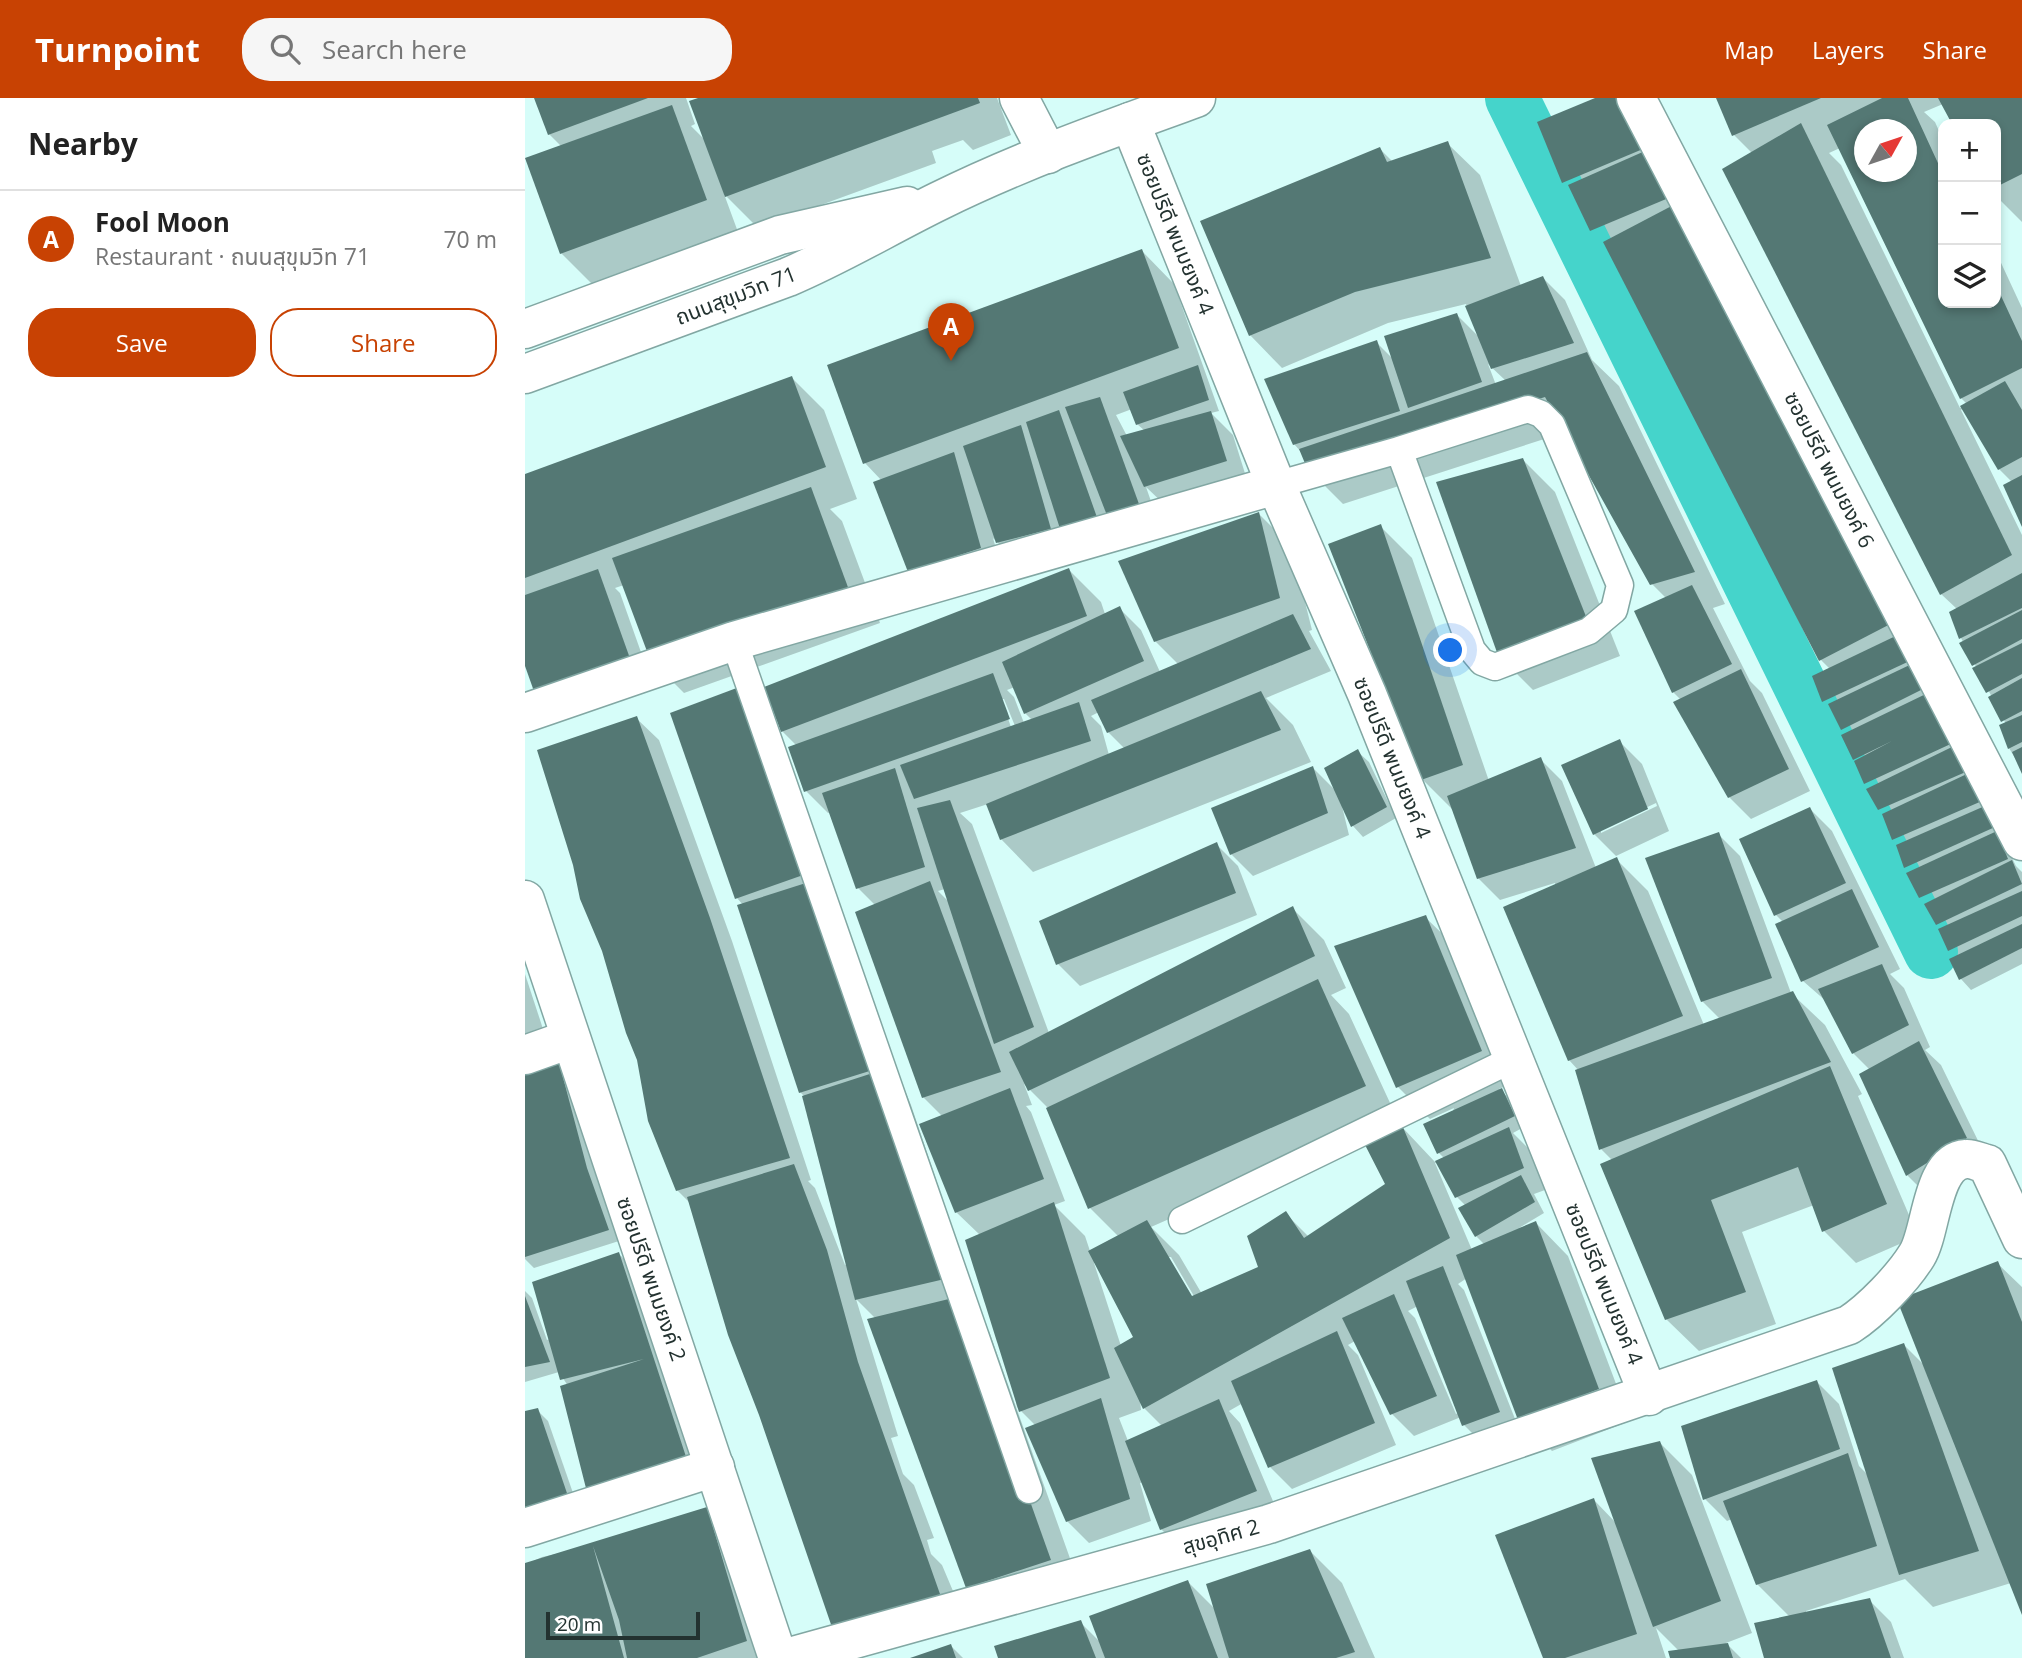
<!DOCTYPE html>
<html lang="en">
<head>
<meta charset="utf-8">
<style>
	body { margin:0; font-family:"Open Sans","Noto Sans Thai",sans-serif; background:#f6f6f6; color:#222 }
	.controls { position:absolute; right:21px; top:21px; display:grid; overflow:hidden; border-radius:14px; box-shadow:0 4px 10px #0003 }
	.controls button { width:63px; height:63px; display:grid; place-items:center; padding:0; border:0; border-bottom:2px solid #e0e0e0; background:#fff; color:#222; font:35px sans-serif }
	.compass { position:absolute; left:1329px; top:21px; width:63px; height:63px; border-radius:50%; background:#fff; box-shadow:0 4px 10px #0003; rotate:50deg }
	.scale { position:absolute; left:21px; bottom:18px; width:154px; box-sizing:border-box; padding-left:7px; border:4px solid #233230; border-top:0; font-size:19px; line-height:24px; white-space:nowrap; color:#233230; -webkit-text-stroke:5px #fff; paint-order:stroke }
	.you { position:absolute; left:926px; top:553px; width:24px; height:24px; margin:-18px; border:5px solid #fff; border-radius:50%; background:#1a73e8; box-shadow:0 0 0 10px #1a73e833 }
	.badge { display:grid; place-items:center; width:46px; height:46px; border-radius:50%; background:#c84203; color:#fff; font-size:23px; font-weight:700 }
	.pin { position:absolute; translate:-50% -58px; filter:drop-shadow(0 2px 4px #0008) }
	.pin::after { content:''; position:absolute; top:37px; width:24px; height:21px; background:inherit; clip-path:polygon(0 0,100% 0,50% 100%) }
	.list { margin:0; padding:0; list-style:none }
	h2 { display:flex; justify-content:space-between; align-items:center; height:91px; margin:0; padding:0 28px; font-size:30px }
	h2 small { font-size:23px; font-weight:400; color:#767676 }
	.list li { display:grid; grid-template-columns:46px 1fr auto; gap:21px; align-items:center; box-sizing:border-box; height:98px; padding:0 28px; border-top:2px solid #e0e0e0 }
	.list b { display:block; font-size:26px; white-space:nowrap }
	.list p { margin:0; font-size:23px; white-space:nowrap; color:#767676 }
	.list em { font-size:23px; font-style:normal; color:#767676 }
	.actions { display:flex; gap:14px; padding:21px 28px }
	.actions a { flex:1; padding:16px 0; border:2px solid #c84203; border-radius:28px; text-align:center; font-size:24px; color:#c84203 }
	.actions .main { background:#c84203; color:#fff }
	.icon { flex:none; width:38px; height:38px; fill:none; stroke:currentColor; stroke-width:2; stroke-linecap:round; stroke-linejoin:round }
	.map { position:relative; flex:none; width:1497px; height:1560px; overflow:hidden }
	header { display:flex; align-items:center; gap:42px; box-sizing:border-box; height:98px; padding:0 35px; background:#c84203; color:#fff }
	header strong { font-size:33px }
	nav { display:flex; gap:38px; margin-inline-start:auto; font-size:24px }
	.search { width:490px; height:63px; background:#f6f6f6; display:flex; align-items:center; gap:18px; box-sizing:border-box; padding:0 24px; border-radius:28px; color:#767676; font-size:26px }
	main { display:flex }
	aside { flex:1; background:#fff }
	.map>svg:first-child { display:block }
	.shadow { fill:#0003; fill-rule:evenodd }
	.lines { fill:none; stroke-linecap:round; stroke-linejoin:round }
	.canal { stroke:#45d4cb; stroke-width:54 }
	.building { fill:#547874; fill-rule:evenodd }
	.service-casing { stroke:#82a7a3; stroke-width:29 }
	.minor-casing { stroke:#82a7a3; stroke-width:41 }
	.primary-casing { stroke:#82a7a3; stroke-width:41 }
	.service { stroke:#fff; stroke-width:26 }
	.minor { stroke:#fff; stroke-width:38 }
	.primary { stroke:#fff; stroke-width:38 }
	.labels { text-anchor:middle; stroke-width:7; stroke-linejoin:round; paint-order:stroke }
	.street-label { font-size:21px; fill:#233230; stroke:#fff }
</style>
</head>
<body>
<header>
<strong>Turnpoint</strong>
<div class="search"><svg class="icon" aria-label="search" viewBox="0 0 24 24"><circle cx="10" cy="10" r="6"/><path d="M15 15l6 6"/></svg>Search here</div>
<nav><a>Map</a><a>Layers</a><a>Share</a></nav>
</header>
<main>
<aside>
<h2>Nearby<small></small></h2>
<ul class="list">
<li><span class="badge">A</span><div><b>Fool Moon</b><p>Restaurant · ถนนสุขุมวิท 71</p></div><em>70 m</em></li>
</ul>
<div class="actions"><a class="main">Save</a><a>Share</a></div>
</aside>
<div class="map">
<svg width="1497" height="1560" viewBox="0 0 1497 1560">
	<rect width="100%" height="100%" fill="#d6fdf9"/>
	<!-- shadow -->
	<g class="shadow">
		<polygon points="11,0 161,0 170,26 166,28 181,43 175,0 472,0 486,37 448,52 438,42 407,53 411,65 233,130 199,96 213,134 68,187 36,155 37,49 24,36"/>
		<polygon points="1074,0 1109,0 1491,768 1497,774 1497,866 1446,892 1436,881 1431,859 1424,852 1418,831 1395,799 1374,747 1343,692 1346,691 1330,661 1322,636 1299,603 1305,571 1296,562 1081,146 1067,132 1048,94 1039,84 1014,25"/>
		<path d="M1193 0H1497V124L1471 98V26H1429L1418 6 1399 14 1410 24 1418 42V205H1471V154L1497 210V425L1487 384 1474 371 1438 310 1436 312 1497 437V672L1484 650 1481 626 1436 540 1432 511 1416 496 1227 55 1209 37ZM1339 32H1381V74H1339ZM1315 50 1436 300 1442 306 1435 310 1316 67 1304 55Z"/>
		<path d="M922 45 955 77 996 188 1018 180 1040 202 1067 262 1094 288 1200 506 1188 510 1225 583 1237 595 1285 693 1226 721 1204 699 1156 602 1148 594 1141 500 1127 486 1041 334 818 406 786 374 777 355 769 346 851 244 868 261 932 217 955 240 941 206 863 225 757 270 725 237 855 51 868 64ZM963 266 981 283 971 287Z"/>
		<path d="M617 153 649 186 694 313 686 315 708 337 723 385 643 410 621 389 635 429 495 466 468 440 477 472 407 495 357 383 340 365ZM607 311 612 326 620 333 602 338 591 317Z"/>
		<polygon points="267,280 299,312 332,401 305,411 317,423 355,525 159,595 127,563 99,487 90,490 95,495 128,588 0,563 0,378"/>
		<polygon points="998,362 1030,394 1095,558 1008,592 976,560"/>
		<path d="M734 416 766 448 787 532 784 533 806 573 741 600 768 627 786 664 508 774 476 741 463 706 435 715 447 726 524 935 767 810 799 842 821 890 806 897 824 916 872 1020 626 1129 654 1157 677 1196 735 1170 761 1116 784 1139 862 1087 877 1029 910 1064 919 1060 913 1054 929 1010 905 1021 873 989 900 819 933 851 988 985 974 991 987 1003 999 1029 988 1035 1006 1053 1020 1092 1009 1096 1019 1115 994 1130 1011 1125 1043 1158 1105 1323 1027 1353 995 1321 942 1180 933 1186 939 1192 996 1336 961 1349 939 1327 936 1319 889 1338 867 1316 830 1243 823 1247 833 1257 871 1347 767 1391 745 1369 718 1305 704 1313 715 1325 753 1415 658 1453 636 1431 618 1384 615 1385 626 1423 564 1445 542 1423 511 1328 492 1309 455 1137 431 1114 417 1018 398 999 350 807 333 790 306 714 303 715 281 693 272 648 257 633 544 472 576 504 580 516 594 510 616 532 635 574 653 566 630 543ZM490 589 500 615 507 622 499 625 489 599 482 592ZM476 601H479L490 628 486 629ZM574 614 583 634 600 651 584 657 576 628 566 618ZM420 791 425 805 413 793ZM499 986 523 1010 565 1110 594 1139 565 1153 560 1138 529 1107 540 1103 506 1014 501 1008 507 1007ZM913 1064 932 1099 941 1108 951 1138 960 1147 947 1152 910 1065ZM642 1159H646L673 1205 670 1207ZM571 1164 610 1240 596 1248 569 1165ZM893 1208 934 1314 931 1316 890 1220 883 1213ZM615 1300 619 1310 637 1328 603 1343 594 1320 616 1312Z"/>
		<polygon points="855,428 887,460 964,683 1015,661 1037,683 1071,770 1091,761 1123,793 1179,927 1195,921 1177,903 1193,736 1215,758 1266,895 1300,927 1337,996 1333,998 1393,1138 1331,1165 1299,1133 1289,1107 1217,1134 1251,1226 1174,1253 1141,1221 1087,1062 1076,1051 1054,973 1044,962 1030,785 975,802 953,780 929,713 898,682 806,447"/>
		<polygon points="216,590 386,1007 455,1212 445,1214 464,1233 557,1494 474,1521 442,1489 351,1221 331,1201 373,1338 366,1340 378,1376 389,1387 409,1440 402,1442 406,1456 417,1467 428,1493 421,1495 431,1524 165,1105 152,1092 111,620 134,642 207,843 286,1082 283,1083 290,1090 320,1167 322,1166 279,998 275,994 218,807 212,800"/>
		<path d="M1095 644 1117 666 1144 733 1091 758 1069 736ZM1131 705 1132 708 1076 735V731Z"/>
		<polygon points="833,654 844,664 871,720 838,739 828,728 815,700 824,737 728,778 706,756 788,670 811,693"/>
		<polygon points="1285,711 1307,733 1375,871 1365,876 1379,890 1405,949 1400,952 1416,967 1463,1063 1404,1099 1382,1077 1345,972 1328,955 1302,904 1278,883 1258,824 1251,817"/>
		<polygon points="691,746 713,768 732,817 555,888 533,866"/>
		<polygon points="0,876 19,934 0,941"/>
		<polygon points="0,965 41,965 73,1082 94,1143 9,1170 0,1161"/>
		<polygon points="94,1156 116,1178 180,1371 43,1288 34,1274 0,1284 0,1193 7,1200 22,1242 25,1241"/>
		<polygon points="1472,1165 1497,1189 1497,1512 1486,1485 1408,1509 1380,1481 1281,1513 1281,1515 1344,1502 1366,1524 1379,1560 1241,1560 1265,1519 1232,1486 1207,1421 1202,1423 1180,1401 1292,1284 1314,1306 1334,1368 1343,1377 1379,1247 1401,1269"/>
		<polygon points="12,1312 23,1323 56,1418 9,1431 0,1315"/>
		<polygon points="1135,1345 1167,1377 1227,1535 1201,1545 1216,1560 1147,1560 1154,1553 1131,1530 1141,1560 1020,1560 1069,1402 1092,1426"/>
		<polygon points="181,1411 203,1433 242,1560 0,1560 0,1467 17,1459 67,1448"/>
		<polygon points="785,1453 817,1485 850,1560 475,1560 555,1524 576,1545 663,1484 691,1512"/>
		<polygon points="426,1548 438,1560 390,1560"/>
	</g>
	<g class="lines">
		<!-- canal -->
		<polyline class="canal" points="987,0 1406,854"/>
	</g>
	<!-- building -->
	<g class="building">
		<polygon points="9,0 123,0 23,37"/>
		<polygon points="173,0 453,0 455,5 200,99 164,3"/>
		<polygon points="1070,0 1104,0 1125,48 1037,85 1012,24"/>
		<polygon points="1191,0 1296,0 1207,38"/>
		<path d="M1357 0H1383L1418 76V205H1471V187L1497 243V270L1435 301 1302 27ZM1339 32H1382V74H1339Z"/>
		<polygon points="1413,0 1497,0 1497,76 1471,89 1471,26 1427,26"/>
		<polygon points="147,7 182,102 35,156 0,60"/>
		<polygon points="1276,25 1487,457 1415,497 1197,71"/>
		<polygon points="923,43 966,160 830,194 724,238 675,123 855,49 862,64"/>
		<polygon points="1129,49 1153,96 1065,133 1043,87"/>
		<polygon points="1158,102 1375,521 1294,563 1078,144"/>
		<polygon points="617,151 654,250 338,366 302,267"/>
		<polygon points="1018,178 1049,245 966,271 940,208"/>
		<polygon points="932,215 957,284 883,310 859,238"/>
		<polygon points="852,242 875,313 768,347 739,281"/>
		<polygon points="1062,254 1170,474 1125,487 1020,299 784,375 774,351"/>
		<polygon points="673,267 684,302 611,327 598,294"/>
		<polygon points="267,278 301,369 0,480 0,376"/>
		<polygon points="1480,283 1497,312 1497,359 1473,372 1435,308"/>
		<polygon points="575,299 614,406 583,420 540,309"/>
		<polygon points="534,312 574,425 537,437 501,324"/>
		<polygon points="686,313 702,363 619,389 595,338"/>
		<polygon points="496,327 526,431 471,445 438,348"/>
		<polygon points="429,354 456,450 383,474 348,384"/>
		<polygon points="998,360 1064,526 974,560 911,384"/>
		<polygon points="1497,377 1497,429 1478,387"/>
		<polygon points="286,389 324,492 126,564 87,460"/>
		<polygon points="734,414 755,500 629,544 593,463"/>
		<polygon points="856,426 938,667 896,682 803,446"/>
		<polygon points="544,470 562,518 256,634 239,589"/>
		<polygon points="73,471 107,566 11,599 0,568 0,497"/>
		<polygon points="1497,475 1497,510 1434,541 1424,514"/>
		<polygon points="1167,487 1207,566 1147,595 1109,513"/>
		<polygon points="595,508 619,563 499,616 477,564"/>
		<polygon points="1497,512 1497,541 1447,568 1434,545"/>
		<polygon points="768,516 786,551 582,635 566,602"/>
		<polygon points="1379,534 1391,560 1297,604 1287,578"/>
		<polygon points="1497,545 1497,576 1461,595 1447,570"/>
		<polygon points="1393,563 1406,587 1316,632 1303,606"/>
		<polygon points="1216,571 1264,671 1203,700 1148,604"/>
		<polygon points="468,575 485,621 279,694 263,649"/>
		<polygon points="1497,580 1497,613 1476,624 1463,599"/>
		<polygon points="217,588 281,776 210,801 145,615"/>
		<polygon points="736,593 756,632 475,742 461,706"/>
		<polygon points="1407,593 1430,644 1339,686 1329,663 1367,643 1328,662 1316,637"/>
		<polygon points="554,604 566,643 389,701 375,667"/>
		<polygon points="1497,617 1497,644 1483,651 1474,627"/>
		<polygon points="112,618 185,820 265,1060 151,1093 123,1023 112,962 101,935 77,853 55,801 48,767 12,652"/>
		<polygon points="1095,641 1123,711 1068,737 1036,667"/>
		<polygon points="1431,647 1443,673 1353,712 1341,691"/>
		<polygon points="1497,649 1497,676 1487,654"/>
		<polygon points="833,651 862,709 826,729 799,670"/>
		<polygon points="1016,659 1051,750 952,781 922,698"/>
		<polygon points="788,668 803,715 705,757 686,710"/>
		<polygon points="370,670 400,769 331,791 297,695"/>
		<polygon points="1444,675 1457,703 1367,742 1357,716"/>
		<polygon points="425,702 509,929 469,946 392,710"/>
		<polygon points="1462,707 1470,729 1379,770 1371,747"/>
		<polygon points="1285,709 1321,785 1249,818 1214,741"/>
		<polygon points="1472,733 1483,761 1394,800 1381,775"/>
		<polygon points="1194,734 1247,880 1176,904 1120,760"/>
		<polygon points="692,744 711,795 531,867 514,823"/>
		<polygon points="1092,759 1158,918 1043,963 978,809"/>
		<polygon points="1487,762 1497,786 1411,827 1399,806"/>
		<polygon points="405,783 476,974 397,1000 330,814"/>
		<polygon points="284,784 351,971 274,995 212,807"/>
		<polygon points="1327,791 1354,849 1276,884 1250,826"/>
		<polygon points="1497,793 1497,818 1423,853 1413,831"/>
		<polygon points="768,808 790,858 503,993 484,954"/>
		<polygon points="901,817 957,953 871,990 809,848"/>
		<polygon points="1497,826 1497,850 1434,882 1424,861"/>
		<polygon points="1357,866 1384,927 1327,956 1293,891"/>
		<polygon points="793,881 841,988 563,1111 521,1010"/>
		<polygon points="1268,893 1306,964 1074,1052 1050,972"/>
		<polygon points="1394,943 1442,1040 1381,1078 1334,976"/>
		<polygon points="31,953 62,1070 84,1132 0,1159 0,963"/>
		<polygon points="1305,968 1362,1106 1297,1134 1273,1069 1186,1102 1221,1194 1140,1222 1075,1066"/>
		<polygon points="354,973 424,1180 330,1202 277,998"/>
		<polygon points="485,990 519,1081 430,1115 394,1026"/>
		<polygon points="977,990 990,1018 912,1056 898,1026"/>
		<polygon points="877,1027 925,1140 618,1311 589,1250 608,1239 563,1153 622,1122 667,1198 733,1169 722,1138 761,1113 779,1140 860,1086 838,1043"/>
		<polygon points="984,1029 999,1070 930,1100 910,1063"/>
		<polygon points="269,1066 302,1152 333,1264 421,1513 311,1541 234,1317 203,1237 162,1099"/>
		<polygon points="996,1077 1010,1104 950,1139 933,1110"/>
		<polygon points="529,1104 585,1280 494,1314 440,1142"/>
		<polygon points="1011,1123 1074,1291 993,1322 931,1157"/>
		<polygon points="94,1154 165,1371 64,1402 35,1288 119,1261 35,1282 7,1184"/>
		<polygon points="1473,1163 1497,1224 1497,1517 1372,1202"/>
		<polygon points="918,1168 975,1314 937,1328 881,1183"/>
		<polygon points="869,1196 912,1298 865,1317 817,1220"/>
		<polygon points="0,1198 25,1264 0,1269"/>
		<polygon points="432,1199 526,1462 441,1490 342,1221"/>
		<polygon points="812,1233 850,1325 743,1370 706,1283"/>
		<polygon points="1379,1245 1454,1453 1374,1477 1307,1270"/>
		<polygon points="1292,1282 1315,1351 1178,1402 1156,1328"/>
		<polygon points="576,1300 605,1401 541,1424 500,1330"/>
		<polygon points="694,1301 732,1393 635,1432 600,1343"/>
		<polygon points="13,1310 46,1407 0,1420 0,1313"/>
		<polygon points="1135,1343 1196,1503 1128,1529 1066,1360"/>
		<polygon points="1323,1355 1352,1448 1231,1487 1198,1403"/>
		<polygon points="1069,1400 1112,1536 1040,1560 1018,1560 970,1437"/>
		<polygon points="182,1409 222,1543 172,1560 102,1560 94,1522 68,1448 99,1560 0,1560 0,1465"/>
		<polygon points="785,1451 830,1554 811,1560 704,1560 681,1486"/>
		<polygon points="663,1482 693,1560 580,1560 564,1518"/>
		<polygon points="1345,1500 1366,1560 1239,1560 1229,1525"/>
		<polygon points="556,1522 571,1560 473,1560 469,1548"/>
		<polygon points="1203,1545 1208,1560 1145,1560 1143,1553"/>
		<polygon points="426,1546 431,1560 385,1560"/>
	</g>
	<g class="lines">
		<!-- service casing -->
		<g class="service-casing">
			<g id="service">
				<polyline points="751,387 874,352 947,552 957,564 970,569 1064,533 1089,512 1095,487 1027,327 1016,316 1003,311 874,352"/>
				<polyline points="209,543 504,1392"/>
				<polyline points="657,1122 988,961"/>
			</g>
		</g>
		<!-- minor casing -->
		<g class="minor-casing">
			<g id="minor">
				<polyline points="494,0 523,56"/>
				<polyline points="1111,0 1497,743"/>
				<polyline points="605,24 751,387 842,596 1124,1298"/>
				<polyline points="0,615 209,543 751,387"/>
				<polyline points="0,802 253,1560"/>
				<polyline points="0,957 45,941"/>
				<polyline points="0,1430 190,1369"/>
				<path d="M261 1560 744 1426 1324 1227C1346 1213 1378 1180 1392 1157 1407 1133 1406 1063 1441 1061 1447 1060 1456 1065 1462 1066L1497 1141"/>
			</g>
		</g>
		<!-- primary casing -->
		<g class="primary-casing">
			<g id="primary">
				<polyline points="0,231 255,137 382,108"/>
				<path d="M0 276 263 179C315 157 363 128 414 103 497 62 585 31 671 0"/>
			</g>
		</g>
		<!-- service -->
		<use href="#service" class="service"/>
		<!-- minor -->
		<use href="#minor" class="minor"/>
		<!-- primary -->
		<use href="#primary" class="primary"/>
	</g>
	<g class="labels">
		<!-- street labels -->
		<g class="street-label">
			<text transform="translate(650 136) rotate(68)" y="7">ซอยปรีดี พนมยงค์ 4</text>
			<text transform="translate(211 198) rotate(-21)" y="7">ถนนสุขุมวิท 71</text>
			<text transform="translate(1304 372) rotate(63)" y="7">ซอยปรีดี พนมยงค์ 6</text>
			<text transform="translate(867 660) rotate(68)" y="7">ซอยปรีดี พนมยงค์ 4</text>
			<text transform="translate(126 1181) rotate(71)" y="7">ซอยปรีดี พนมยงค์ 2</text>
			<text transform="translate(1079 1186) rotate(68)" y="7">ซอยปรีดี พนมยงค์ 4</text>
			<text transform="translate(696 1439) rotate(-16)" y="7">สุขอุทิศ 2</text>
		</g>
	</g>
</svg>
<div class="controls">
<button>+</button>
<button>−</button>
<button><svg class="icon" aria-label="layers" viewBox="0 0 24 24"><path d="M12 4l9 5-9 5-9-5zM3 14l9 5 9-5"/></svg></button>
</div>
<svg class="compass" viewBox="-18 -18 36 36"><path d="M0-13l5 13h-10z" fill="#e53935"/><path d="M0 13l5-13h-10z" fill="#767676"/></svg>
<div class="scale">20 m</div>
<div class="you"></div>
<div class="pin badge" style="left:426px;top:263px">A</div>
</div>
</main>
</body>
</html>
